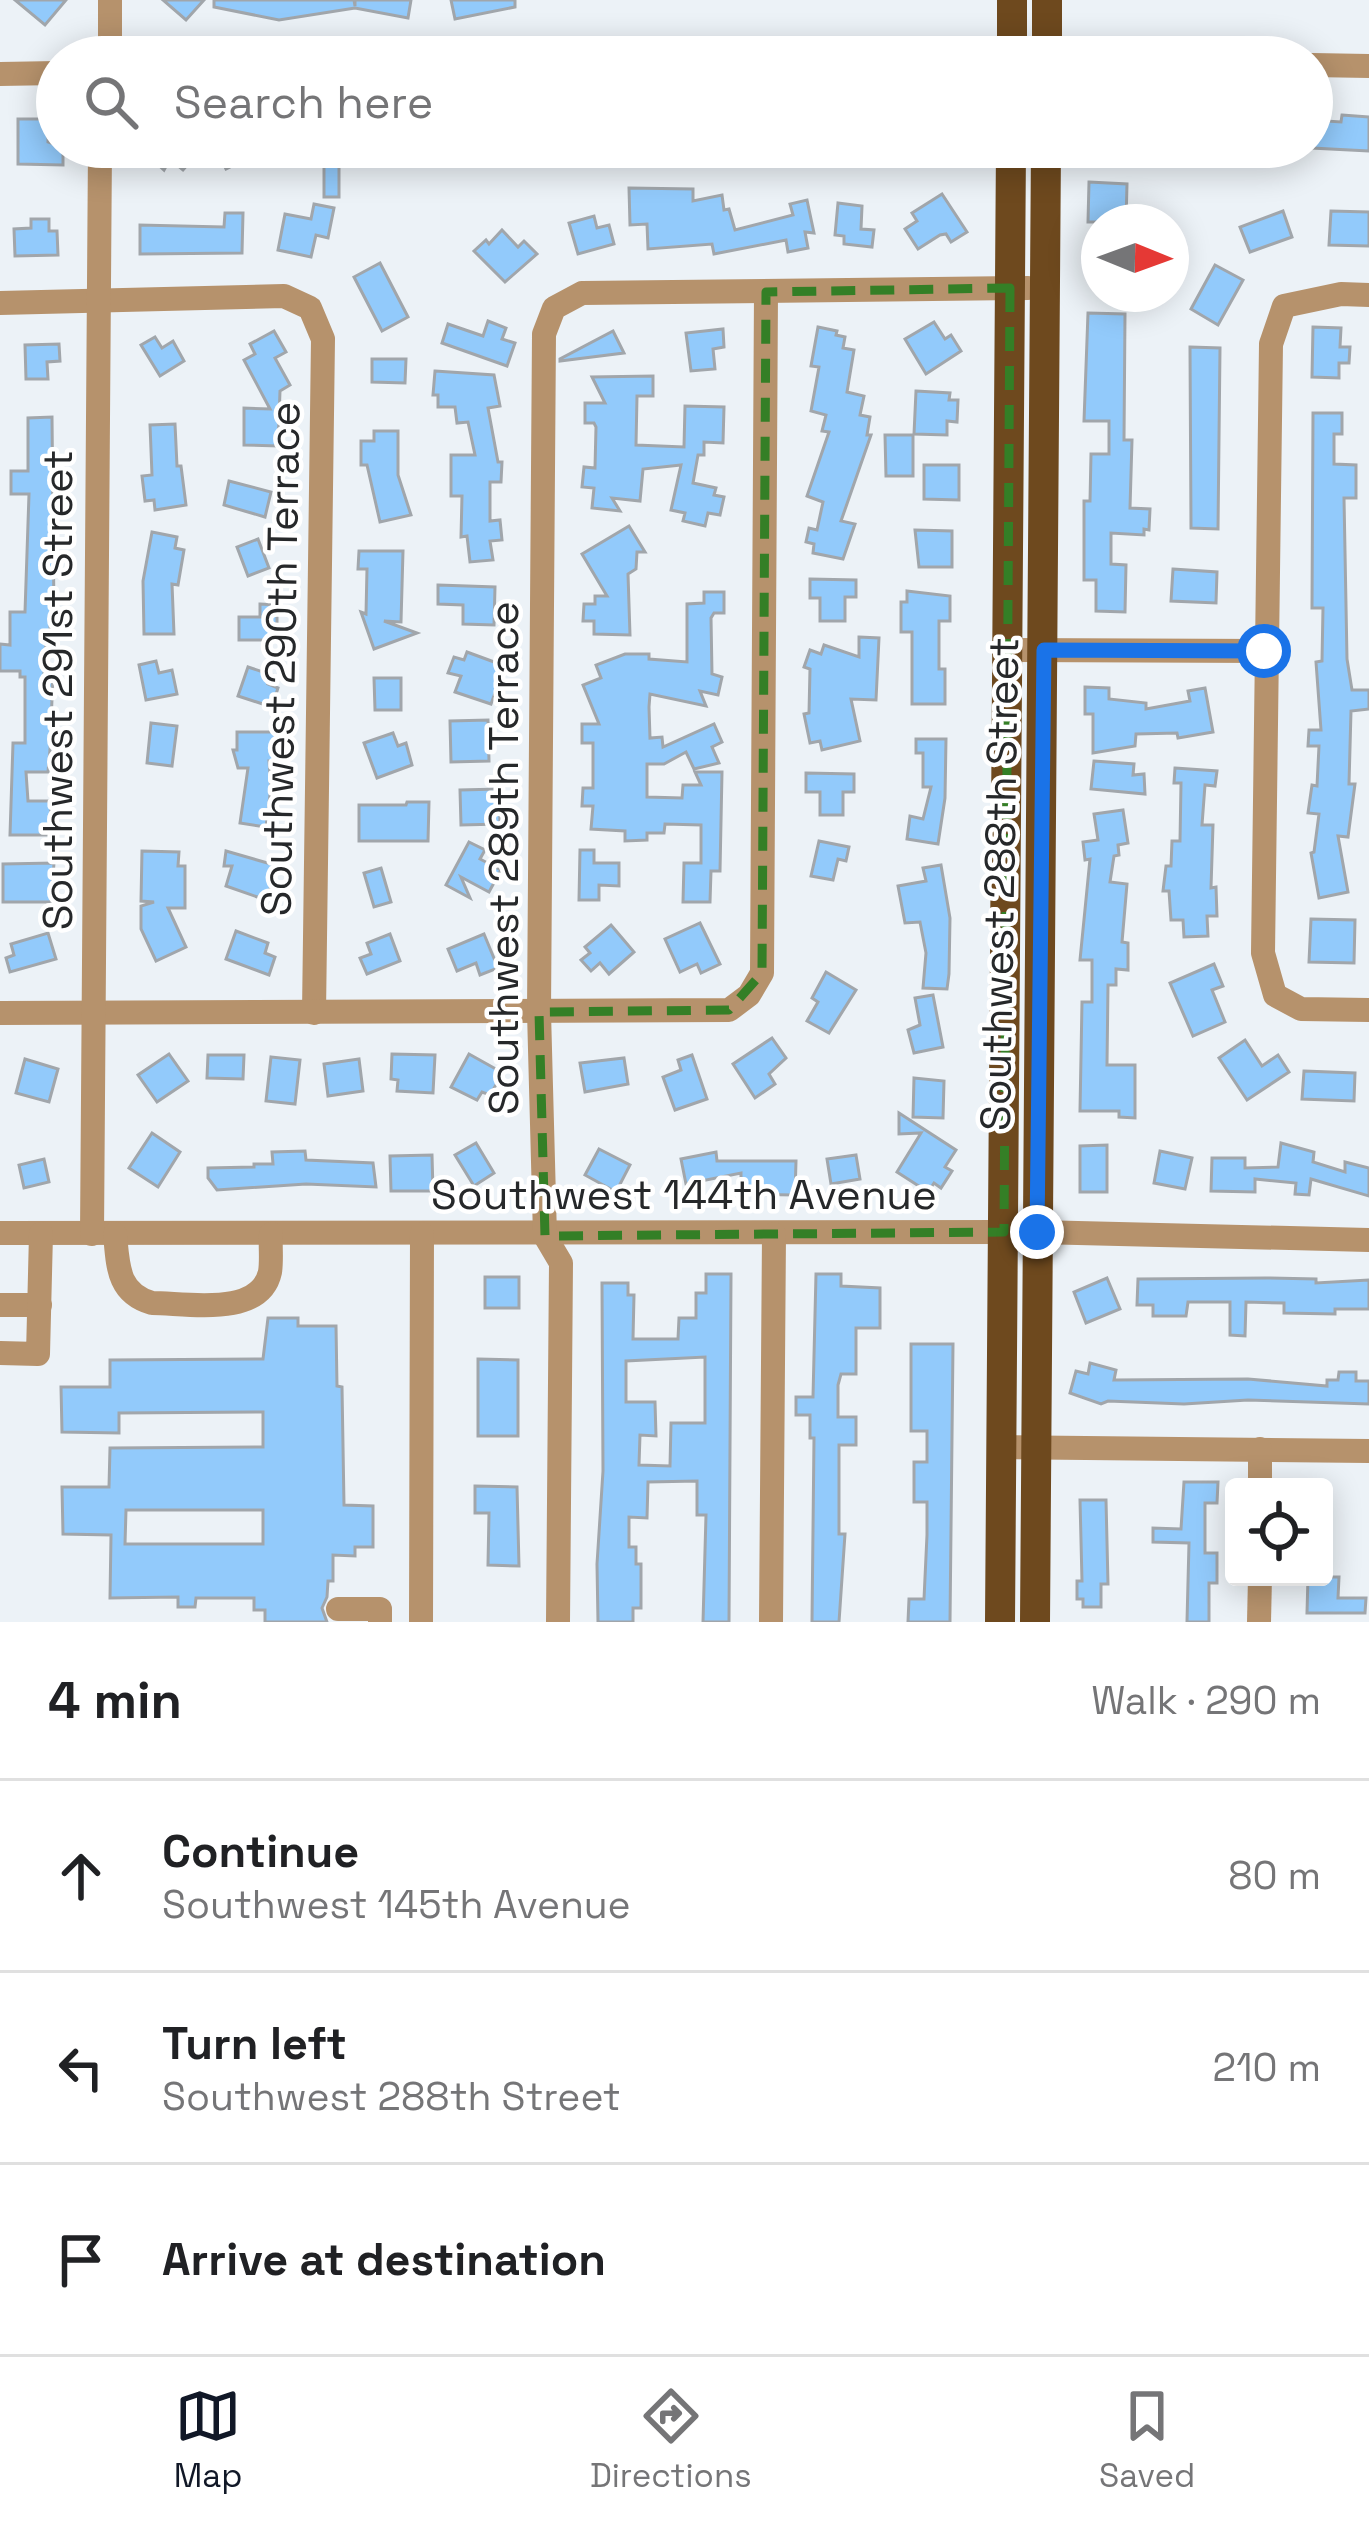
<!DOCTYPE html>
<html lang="en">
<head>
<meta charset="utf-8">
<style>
	body { margin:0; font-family:"Space Grotesk",sans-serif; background:#f6f6f6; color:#202124 }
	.controls { position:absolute; right:36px; bottom:36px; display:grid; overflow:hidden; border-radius:12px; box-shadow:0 6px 30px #0003 }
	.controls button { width:108px; height:108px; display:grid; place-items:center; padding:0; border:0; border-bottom:3px solid #e0e0e0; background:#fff; color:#202124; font:60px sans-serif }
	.compass { position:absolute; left:1081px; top:204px; width:108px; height:108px; border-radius:50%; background:#fff; box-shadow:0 6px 30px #0003; rotate:91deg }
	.stop { position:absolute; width:36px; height:36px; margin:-27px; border:9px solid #1a73e8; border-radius:50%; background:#fff }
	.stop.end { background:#1a73e8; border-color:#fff; box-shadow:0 3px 12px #0008 }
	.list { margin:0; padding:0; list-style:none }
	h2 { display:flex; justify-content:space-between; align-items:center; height:156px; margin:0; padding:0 48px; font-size:51px }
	h2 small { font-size:39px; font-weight:400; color:#757577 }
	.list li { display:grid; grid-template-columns:78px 1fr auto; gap:36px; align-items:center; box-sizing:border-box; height:192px; padding:0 48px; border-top:3px solid #e0e0e0 }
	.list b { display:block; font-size:45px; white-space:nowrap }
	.list p { margin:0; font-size:39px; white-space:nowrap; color:#757577 }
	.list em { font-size:39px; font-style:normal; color:#757577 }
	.icon { flex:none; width:66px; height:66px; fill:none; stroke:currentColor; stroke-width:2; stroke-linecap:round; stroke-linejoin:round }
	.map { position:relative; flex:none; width:1369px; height:1622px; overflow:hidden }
	.search { position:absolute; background:#fff; box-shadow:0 6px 30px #0003; left:36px; right:36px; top:36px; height:132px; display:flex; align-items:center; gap:30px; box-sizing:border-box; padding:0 42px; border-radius:66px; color:#757577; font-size:45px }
	.sheet { height:732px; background:#fff }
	nav { display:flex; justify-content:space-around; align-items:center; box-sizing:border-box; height:168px; border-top:3px solid #e0e0e0; background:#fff; font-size:33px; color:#757577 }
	nav a { display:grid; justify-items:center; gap:6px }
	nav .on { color:#111827 }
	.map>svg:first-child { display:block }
	.building { fill:#92cafb; stroke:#a1a6ab; stroke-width:3; fill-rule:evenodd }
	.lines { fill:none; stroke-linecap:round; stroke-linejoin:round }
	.minor { stroke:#b6926c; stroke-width:24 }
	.major { stroke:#6e491e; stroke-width:30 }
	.route { stroke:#1a73e8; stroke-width:15 }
	.marked { fill:none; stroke:#347f26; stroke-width:9; stroke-dasharray:24 15; stroke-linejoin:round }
	.labels { text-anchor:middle; stroke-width:9; stroke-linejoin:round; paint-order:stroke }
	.street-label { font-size:42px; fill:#26282a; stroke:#fff }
</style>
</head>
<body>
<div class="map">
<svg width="1369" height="1622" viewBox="0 0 1369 1622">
	<rect width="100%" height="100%" fill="#ecf2f7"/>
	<!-- building -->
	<g class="building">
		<polygon points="15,0 66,0 45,25"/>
		<polygon points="163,0 204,0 186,20"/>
		<polygon points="214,0 354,0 355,6 355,0 411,0 408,18 355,8 279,20 214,7"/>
		<polygon points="451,0 515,0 515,7 455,19"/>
		<polygon points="1342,115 1369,117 1369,151 1312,148 1312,120 1341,122"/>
		<polygon points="18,119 48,119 48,142 63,147 63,165 18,164"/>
		<polygon points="139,147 203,147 183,170 170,159 164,170"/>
		<polygon points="215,147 270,147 226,169"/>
		<rect x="324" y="147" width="15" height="50"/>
		<polygon points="1089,182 1127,184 1126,222 1088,222"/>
		<polygon points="629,188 693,189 693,201 722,195 724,210 729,209 735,230 793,215 790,204 807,200 814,233 805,232 808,248 788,252 786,240 714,254 712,244 648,249 647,224 630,225"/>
		<polygon points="942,194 967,232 951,242 946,234 940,235 918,249 905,229 917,221 912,213"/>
		<polygon points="838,203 862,206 861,229 874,230 872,247 844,244 844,236 835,235"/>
		<polygon points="314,204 334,208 328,238 316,235 311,257 278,250 285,214 311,219"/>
		<polygon points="1283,211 1292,237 1250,252 1240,227"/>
		<polygon points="1331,211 1369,212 1369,246 1329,245"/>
		<polygon points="225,213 243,213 242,253 140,254 140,225 224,227"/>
		<polygon points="594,216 597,228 609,225 614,244 578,254 569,223"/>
		<polygon points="31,219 49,219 49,231 57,231 58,255 15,256 14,229 31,228"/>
		<polygon points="502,230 518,247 524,241 537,254 505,282 474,251 486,240 489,244"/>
		<polygon points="380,263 408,317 382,331 354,277"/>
		<polygon points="1215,265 1243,280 1218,325 1191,309"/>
		<polygon points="1088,313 1125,314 1124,440 1132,440 1130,508 1150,509 1149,530 1144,529 1144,535 1111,533 1111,564 1126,565 1125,612 1096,611 1096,580 1084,580 1084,501 1090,501 1091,454 1109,454 1109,421 1084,421"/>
		<polygon points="488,321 506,328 502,339 515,343 507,366 442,343 448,324 483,336"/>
		<polygon points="934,322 945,339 951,335 961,351 926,374 905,339"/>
		<polygon points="818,327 837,331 836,335 845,337 843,348 854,350 847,392 864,396 860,415 870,417 867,435 871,435 841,521 855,524 843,559 813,553 814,544 806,542 809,528 817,530 823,502 807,496 829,432 822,431 826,415 811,411 819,367 811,366"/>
		<polygon points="1313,327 1341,328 1340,347 1350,347 1349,363 1339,363 1339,378 1312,377"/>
		<polygon points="723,329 724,347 713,349 715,369 691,371 686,333"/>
		<polygon points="274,331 286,352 275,358 290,385 280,391 278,446 244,445 244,408 270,409 244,360 255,354 250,344"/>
		<polygon points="613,331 624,353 560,361 560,359"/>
		<polygon points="155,337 162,348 173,341 184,361 160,376 141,345"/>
		<polygon points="59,344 60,361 47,362 48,379 26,379 25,345"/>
		<polygon points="1190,347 1220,348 1218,529 1191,528"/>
		<polygon points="372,359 406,359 405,383 372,382"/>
		<polygon points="435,371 494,375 500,406 488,408 498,462 502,462 501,482 490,482 490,521 500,520 502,540 490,541 493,560 470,562 467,536 461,537 462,496 451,496 451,455 475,455 468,422 457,423 455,407 438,407 438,395 433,395"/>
		<polygon points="653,376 653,396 637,396 636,445 684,447 685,406 724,407 723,443 704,442 704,455 698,455 693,483 716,488 714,495 724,497 720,515 708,513 705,526 683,521 685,513 671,510 681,465 643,469 640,501 612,498 620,511 592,508 594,488 582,487 584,467 595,468 596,427 594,423 585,423 585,403 605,403 592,377"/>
		<polygon points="916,391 950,393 949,400 958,400 957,422 947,421 947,435 914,434"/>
		<polygon points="1313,413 1342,413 1342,434 1334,434 1334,464 1356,465 1356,498 1344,498 1347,659 1352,690 1369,690 1369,709 1351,711 1349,784 1355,784 1348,837 1338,836 1348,892 1319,898 1311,853 1314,852 1319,814 1308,813 1312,785 1317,786 1319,746 1308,746 1309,730 1321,730 1316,662 1322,661 1323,608 1312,608"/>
		<polygon points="52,417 54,615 50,616 50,643 46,643 44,673 53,673 50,750 48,772 26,772 28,801 51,801 50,835 10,835 13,743 25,743 25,677 20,677 20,671 0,671 0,644 10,645 10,612 25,612 29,494 11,494 11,471 28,471 28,418"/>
		<polygon points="175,424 177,466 181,466 186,505 155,510 154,500 145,501 142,476 152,475 150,425"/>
		<polygon points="374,431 398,431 398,475 411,515 380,522 367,465 361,465 361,441 374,441"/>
		<polygon points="885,435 913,435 913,476 886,476"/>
		<polygon points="924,465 959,465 959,500 924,499"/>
		<polygon points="229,481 271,492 265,517 224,505"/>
		<polygon points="629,526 645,552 637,552 636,569 628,574 630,635 594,634 594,621 583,621 584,604 595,604 595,596 607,596 582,554"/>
		<polygon points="915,530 952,531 952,567 919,567"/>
		<polygon points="152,532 177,537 175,548 184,550 178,585 172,584 174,634 144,634 143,581"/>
		<polygon points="258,539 269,568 248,576 237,547"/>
		<polygon points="359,551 403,551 401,622 384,621 417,633 374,649 361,612 366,614 367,569 358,569"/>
		<polygon points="1173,569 1217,572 1216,603 1171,601"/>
		<polygon points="810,579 856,580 856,597 845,597 845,621 820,621 820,598 810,598"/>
		<polygon points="438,585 495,587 494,625 463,624 463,605 438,604"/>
		<polygon points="907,591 950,596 950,621 939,621 939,669 945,669 945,704 912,704 912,632 901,632 901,602 907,602"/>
		<polygon points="704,592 724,592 724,613 714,613 711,618 712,674 722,677 718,695 700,691 706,706 650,694 649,707 650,738 662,737 663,747 714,724 722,742 712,747 719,763 694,769 686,752 664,764 647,764 647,797 682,798 683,785 701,785 695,772 722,772 720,871 711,871 710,902 683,902 684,863 701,863 701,825 665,824 664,833 647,833 647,840 625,841 625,831 591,829 593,806 582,806 583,788 593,788 593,743 582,743 582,724 599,724 583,685 601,678 596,665 625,654 649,654 649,659 687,662 687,604 704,603"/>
		<polygon points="260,604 277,605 277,640 239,640 239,617 260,617"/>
		<polygon points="859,637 879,638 876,700 851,699 860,741 822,750 820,741 810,743 804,714 809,713 810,669 804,667 810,650 821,654 824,645 859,657"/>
		<polygon points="467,652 505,666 491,704 455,692 461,676 448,673 454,657 464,660"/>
		<polygon points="156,661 159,673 172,670 177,694 146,700 139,665"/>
		<polygon points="248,667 272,675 268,684 278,688 272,707 238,696"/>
		<polygon points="374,678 401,678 401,710 375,710"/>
		<polygon points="1085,687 1109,688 1109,699 1146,703 1146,709 1190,701 1188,691 1205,688 1213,732 1178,738 1177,733 1136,734 1135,746 1093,753 1093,714 1085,714"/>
		<polygon points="488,720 489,761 451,762 450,721"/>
		<polygon points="151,723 177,726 172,766 147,763"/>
		<polygon points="237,732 280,732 280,761 269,761 271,787 266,827 240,823 248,768 238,768 233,750 237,750"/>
		<polygon points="393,733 398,746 406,743 412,765 377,778 364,743"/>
		<polygon points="916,739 946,739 945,798 938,844 907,839 910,816 923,819 931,787 923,787 923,753 916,753"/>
		<polygon points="1094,761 1134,764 1133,775 1144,774 1145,794 1091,789"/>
		<polygon points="1175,768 1217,771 1215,786 1205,785 1202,825 1213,825 1211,888 1216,887 1217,916 1207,916 1208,936 1184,937 1183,920 1171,920 1169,891 1163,891 1166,866 1171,866 1172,841 1180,841 1181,783 1174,783"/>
		<polygon points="806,773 854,774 854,792 843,792 843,815 820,815 820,792 806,792"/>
		<polygon points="499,789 500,824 461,825 460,790"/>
		<polygon points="407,802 429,802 428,841 359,841 359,805 406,805"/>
		<polygon points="1123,810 1128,843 1118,845 1119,855 1114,856 1110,882 1127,884 1122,942 1128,943 1128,970 1116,969 1116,985 1108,985 1107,1065 1135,1065 1135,1118 1119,1117 1119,1111 1080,1111 1082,1002 1092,1002 1092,960 1080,960 1090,859 1085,860 1083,842 1098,840 1094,814"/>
		<polygon points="819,841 849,847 846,861 838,859 833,880 811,876"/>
		<polygon points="469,842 485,850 480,859 501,870 489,892 461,877 470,898 446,885"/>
		<polygon points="580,850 594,850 594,863 619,863 619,886 599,885 599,900 579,900"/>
		<polygon points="142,851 179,852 178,866 185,866 185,908 168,908 186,947 156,961 141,929 141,906 154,902 141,901"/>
		<polygon points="226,851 278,866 266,900 226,886 232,866 224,866"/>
		<polygon points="54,863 51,902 3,902 3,864"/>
		<polygon points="941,865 950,918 949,974 947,989 923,988 926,953 920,922 905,923 898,886 926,881 923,868"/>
		<polygon points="381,868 391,902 374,907 364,873"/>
		<polygon points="1311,919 1355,920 1354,963 1309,962"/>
		<polygon points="700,923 720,964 701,973 697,964 680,972 665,939"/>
		<polygon points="611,925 634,952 609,974 600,963 591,971 581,960 590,953 585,947"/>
		<polygon points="236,931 268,943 265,953 275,957 269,975 226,959"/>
		<polygon points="48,933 56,959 10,972 6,958 14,955 11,944"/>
		<polygon points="390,934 400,961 367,974 360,958 371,954 367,943"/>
		<polygon points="484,934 498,968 480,975 476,963 457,971 448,949"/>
		<polygon points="1214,964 1223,986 1212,990 1225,1022 1193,1036 1170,983"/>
		<polygon points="826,972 856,990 829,1033 807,1021 818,1002 812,998"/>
		<polygon points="933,995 943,1047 914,1053 908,1030 920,1025 915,998"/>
		<polygon points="772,1038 786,1058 769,1074 775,1084 755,1098 733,1064"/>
		<polygon points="1245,1040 1262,1066 1278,1055 1289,1072 1247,1100 1219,1058"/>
		<polygon points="169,1054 188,1081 157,1102 138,1075"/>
		<polygon points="392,1054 435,1055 433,1093 397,1091 398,1080 391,1079"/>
		<polygon points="469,1054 503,1073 490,1095 482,1092 477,1100 451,1087"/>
		<polygon points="208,1055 244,1055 243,1079 207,1078"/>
		<polygon points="692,1055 707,1099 675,1110 663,1077 681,1070 678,1060"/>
		<polygon points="271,1057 300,1060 295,1104 266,1101"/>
		<polygon points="624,1058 628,1084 585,1092 580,1063"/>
		<polygon points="25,1059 58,1069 49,1102 16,1093"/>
		<polygon points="359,1059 363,1091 328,1096 324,1064"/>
		<polygon points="1304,1071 1355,1073 1354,1101 1302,1099"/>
		<polygon points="914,1078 944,1081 943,1118 913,1117"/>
		<polygon points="899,1113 956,1150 945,1167 952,1171 941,1188 934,1183 928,1192 897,1172 921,1133 899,1134"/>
		<polygon points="152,1133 180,1152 158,1187 129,1168"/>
		<polygon points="476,1143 494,1173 474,1186 455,1155"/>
		<polygon points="1281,1143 1314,1152 1313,1162 1345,1172 1345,1162 1369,1168 1369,1196 1311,1179 1309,1195 1295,1194 1296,1183 1255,1179 1255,1192 1211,1191 1212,1158 1245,1158 1245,1168 1278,1167"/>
		<polygon points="1107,1145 1107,1192 1080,1192 1080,1146"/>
		<polygon points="599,1149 630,1165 616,1192 585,1175"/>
		<polygon points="305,1151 306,1160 373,1163 376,1187 306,1184 217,1190 208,1178 208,1168 254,1167 254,1164 273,1164 272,1152"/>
		<polygon points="1160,1151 1192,1158 1185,1189 1154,1183"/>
		<polygon points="716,1152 717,1161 796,1161 795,1195 741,1194 741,1173 686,1184 681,1159"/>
		<polygon points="432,1155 433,1191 391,1191 390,1156"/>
		<polygon points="856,1155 860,1179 831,1184 827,1159"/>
		<polygon points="44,1159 49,1182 24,1188 19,1165"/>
		<path d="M706 1274H731L729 1622H703L706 1515H697V1481L648 1482 647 1518 629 1517V1547H636V1564H641V1608H633V1622H598L597 1564 603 1471 602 1283H628V1295H634L633 1339H678L679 1318H696V1293H706ZM705 1357V1423H671L670 1466 639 1465 640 1435 656 1436 655 1402H626V1361Z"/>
		<polygon points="816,1274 841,1274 841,1286 880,1288 880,1328 856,1328 856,1374 841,1374 838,1385 838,1417 856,1417 856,1445 839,1445 839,1534 845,1534 839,1622 812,1622 814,1438 810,1438 810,1415 796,1415 796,1397 813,1397"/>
		<rect x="485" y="1277" width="34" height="31"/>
		<polygon points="1107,1278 1120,1309 1086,1323 1074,1292"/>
		<polygon points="1266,1278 1316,1279 1316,1283 1369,1280 1369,1309 1335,1309 1335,1314 1284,1313 1284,1303 1246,1302 1245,1336 1230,1335 1230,1302 1188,1302 1186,1316 1153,1316 1153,1305 1137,1305 1138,1279"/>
		<path d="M268 1318H298V1326H336L337 1386 342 1387 344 1505 373 1506V1547H355V1556L333 1555V1581H328L327 1597 322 1608 327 1622H265V1610H254V1598H196L195 1607H178V1597L110 1598 111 1535 63 1534 62 1487H109L110 1448 263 1447V1412L119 1413V1433L62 1432 61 1387H110V1360L263 1359ZM126 1510H263V1544H125Z"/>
		<polygon points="911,1344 953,1344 950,1622 908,1622 909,1599 924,1599 927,1535 927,1502 914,1502 914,1462 927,1462 927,1431 911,1431"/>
		<polygon points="478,1359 518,1360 518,1436 478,1436"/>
		<polygon points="1090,1363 1116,1370 1114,1380 1248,1379 1327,1386 1327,1380 1338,1380 1339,1372 1356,1372 1356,1381 1369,1381 1369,1404 1248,1400 1184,1404 1108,1401 1101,1404 1070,1393 1076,1371 1088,1374"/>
		<polygon points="1184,1482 1218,1482 1217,1503 1205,1503 1205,1553 1217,1553 1217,1583 1209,1583 1209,1622 1187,1622 1189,1543 1153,1542 1153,1528 1181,1529"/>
		<polygon points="475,1486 517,1487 519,1566 488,1565 489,1513 475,1513"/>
		<polygon points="1080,1500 1106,1500 1108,1584 1101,1584 1101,1607 1083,1607 1083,1599 1077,1599 1077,1581 1082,1581"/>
		<polygon points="1308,1577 1339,1577 1338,1598 1366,1598 1365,1613 1307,1613"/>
	</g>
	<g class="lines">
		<!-- minor -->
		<g class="minor">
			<polyline points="110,57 110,0"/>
			<polyline points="1312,65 1369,66"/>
			<polyline points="0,74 57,73"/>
			<polyline points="1369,295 1341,294 1284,306 1271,344 1263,953 1275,995 1301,1009 1369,1010"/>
			<polyline points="0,303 284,296 310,308 323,339 314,1013"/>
			<polyline points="1008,650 1265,651"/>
			<polyline points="0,1013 729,1010 749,995 762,973 766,292"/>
			<polyline points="0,1233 1037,1232 1369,1240"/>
			<polyline points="92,1234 100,147"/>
			<path d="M115 1234C118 1265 117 1293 152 1303 186 1303 260 1318 270 1272 272 1260 270 1246 271 1234"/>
			<polyline points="0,1305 40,1305"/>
			<polyline points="0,1353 38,1354 41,1234"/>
			<polyline points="1002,1447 1369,1451"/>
			<polyline points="1260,1449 1260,1487"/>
			<polyline points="338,1609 380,1609 380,1622"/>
			<polyline points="421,1622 422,1234"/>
			<polyline points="558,1622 561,1263 545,1236 539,1012 544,334 554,308 582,293 1028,288"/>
			<polyline points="771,1622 774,1234"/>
			<polyline points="1259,1622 1260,1577"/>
		</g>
		<!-- major -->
		<g class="major">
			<polyline points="1012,57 1012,0"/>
			<polyline points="1047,57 1047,0"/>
			<polyline points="1000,1622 1011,147"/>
			<polyline points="1035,1622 1046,147"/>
		</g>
	</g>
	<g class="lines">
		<!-- route -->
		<polyline class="route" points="1037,1232 1044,650 1264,651"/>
	</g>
	<!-- marked area -->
	<path class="marked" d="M1010 288 1004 1232 545 1236 539 1012 729 1010 762 973 766 292Z"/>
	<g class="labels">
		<!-- street labels -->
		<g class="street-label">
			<text transform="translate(280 659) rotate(-89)" y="15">Southwest 290th Terrace</text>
			<text transform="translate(57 690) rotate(-90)" y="15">Southwest 291st Street</text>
			<text transform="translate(503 858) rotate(-90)" y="15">Southwest 289th Terrace</text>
			<text transform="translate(999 884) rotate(-89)" y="15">Southwest 288th Street</text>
			<text x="684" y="1209">Southwest 144th Avenue</text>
		</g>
	</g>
</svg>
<div class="controls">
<button><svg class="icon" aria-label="locate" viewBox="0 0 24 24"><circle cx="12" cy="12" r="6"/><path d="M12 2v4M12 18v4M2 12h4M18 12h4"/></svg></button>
</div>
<svg class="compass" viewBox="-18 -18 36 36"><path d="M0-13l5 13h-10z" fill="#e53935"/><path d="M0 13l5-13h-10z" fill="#757577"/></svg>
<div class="stop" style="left:1264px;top:651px"></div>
<div class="stop end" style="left:1037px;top:1232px"></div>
<div class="search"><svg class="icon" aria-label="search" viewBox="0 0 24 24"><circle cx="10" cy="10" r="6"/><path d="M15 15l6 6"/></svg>Search here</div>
</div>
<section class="sheet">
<h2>4 min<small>Walk · 290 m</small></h2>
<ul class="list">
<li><svg class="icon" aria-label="ahead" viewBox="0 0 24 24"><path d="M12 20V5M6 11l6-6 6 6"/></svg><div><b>Continue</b><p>Southwest 145th Avenue</p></div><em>80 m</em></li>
<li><svg class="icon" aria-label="left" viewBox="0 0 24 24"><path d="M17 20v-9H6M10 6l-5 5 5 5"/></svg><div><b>Turn left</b><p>Southwest 288th Street</p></div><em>210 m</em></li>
<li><svg class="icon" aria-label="arrive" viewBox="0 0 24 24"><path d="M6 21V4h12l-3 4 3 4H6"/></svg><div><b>Arrive at destination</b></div></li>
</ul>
</section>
<nav>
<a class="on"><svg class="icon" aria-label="map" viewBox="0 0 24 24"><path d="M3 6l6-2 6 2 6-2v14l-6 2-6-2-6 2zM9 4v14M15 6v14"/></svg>Map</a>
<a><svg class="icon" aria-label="directions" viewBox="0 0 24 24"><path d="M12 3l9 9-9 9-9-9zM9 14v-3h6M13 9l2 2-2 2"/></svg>Directions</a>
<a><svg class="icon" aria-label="saved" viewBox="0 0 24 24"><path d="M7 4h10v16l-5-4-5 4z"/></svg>Saved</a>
</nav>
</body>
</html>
